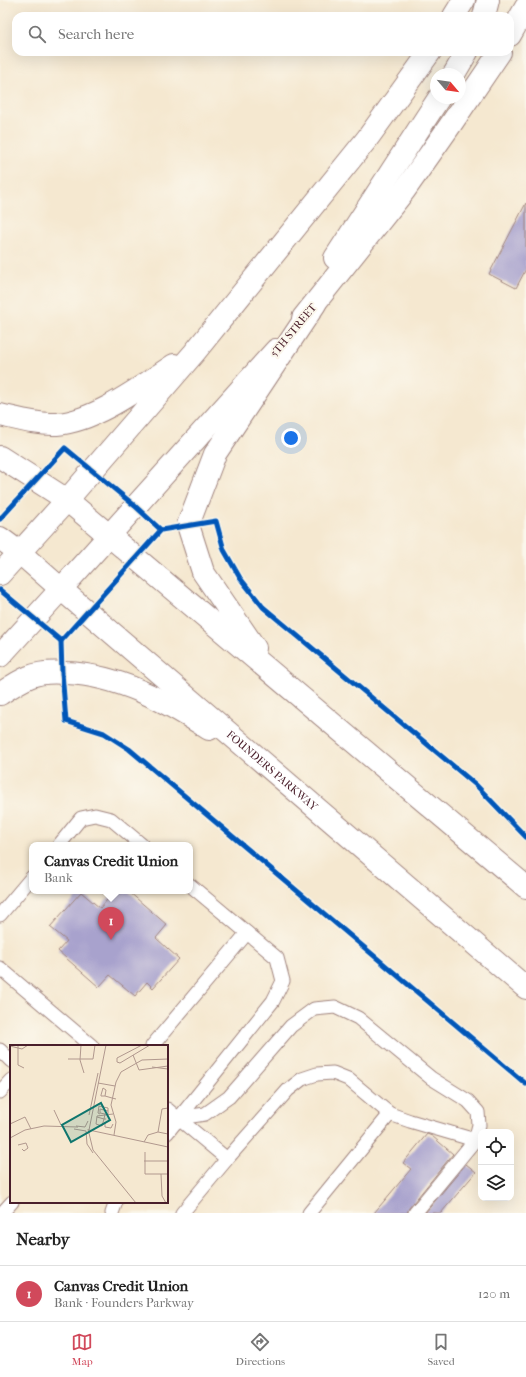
<!DOCTYPE html>
<html lang="en">
<head>
<meta charset="utf-8">
<style>
	body { margin:0; font-family:"IM FELL French Canon",serif; background:#f2f2f2; color:#222 }
	.controls { position:absolute; right:12px; bottom:12px; display:grid; overflow:hidden; border-radius:8px; box-shadow:0 4px 16px #0002 }
	.controls button { width:36px; height:36px; display:grid; place-items:center; padding:0; border:0; border-bottom:1px solid #e0e0e0; background:#fff; color:#222; font:20px sans-serif }
	.compass { position:absolute; left:430px; top:68px; width:36px; height:36px; border-radius:50%; background:#fff; box-shadow:0 4px 16px #0002; rotate:119deg }
	.you { position:absolute; left:291px; top:438px; width:14px; height:14px; margin:-10px; border:3px solid #fff; border-radius:50%; background:#1a73e8; box-shadow:0 0 0 6px #1a73e833 }
	.badge { display:grid; place-items:center; width:26px; height:26px; border-radius:50%; background:#d1495b; color:#fff; font-size:13px; font-weight:700 }
	.pin { position:absolute; translate:-50% -33px; filter:drop-shadow(0 1px 2px #0008) }
	.pin::after { content:''; position:absolute; top:21px; width:14px; height:12px; background:inherit; clip-path:polygon(0 0,100% 0,50% 100%) }
	.popup { position:absolute; left:29px; top:842px; width:164px; height:52px; box-sizing:border-box; display:grid; place-content:center; border-radius:8px; background:#fff; filter:drop-shadow(0 1px 3px #0005); font-size:13px; white-space:nowrap; color:#767676 }
	.popup b { font-size:15px; color:#222 }
	.popup::after { content:''; position:absolute; left:50%; top:100%; margin-left:-8px; border:8px solid transparent; border-top-color:#fff }
	.list { margin:0; padding:0; list-style:none }
	h2 { display:flex; justify-content:space-between; align-items:center; height:52px; margin:0; padding:0 16px; font-size:17px }
	h2 small { font-size:13px; font-weight:400; color:#767676 }
	.list li { display:grid; grid-template-columns:26px 1fr auto; gap:12px; align-items:center; box-sizing:border-box; height:56px; padding:0 16px; border-top:1px solid #e0e0e0 }
	.list b { display:block; font-size:15px; white-space:nowrap }
	.list p { margin:0; font-size:13px; white-space:nowrap; color:#767676 }
	.list em { font-size:13px; font-style:normal; color:#767676 }
	.icon { flex:none; width:22px; height:22px; fill:none; stroke:currentColor; stroke-width:2; stroke-linecap:round; stroke-linejoin:round }
	.map { position:relative; flex:none; width:526px; height:1213px; overflow:hidden }
	.search { position:absolute; background:#fff; box-shadow:0 4px 16px #0002; left:12px; right:12px; top:12px; height:44px; display:flex; align-items:center; gap:10px; box-sizing:border-box; padding:0 14px; border-radius:12px; color:#767676; font-size:15px }
	.sheet { height:108px; background:#fff }
	nav { display:flex; justify-content:space-around; align-items:center; box-sizing:border-box; height:56px; border-top:1px solid #e0e0e0; background:#fff; font-size:11px; color:#767676 }
	nav a { display:grid; justify-items:center; gap:2px }
	nav .on { color:#d1495b }
	.map>svg:first-child { display:block }
	.building { fill:#a8a2cd }
	.lines { fill:none; stroke-linecap:round; stroke-linejoin:round }
	.lane-casing { stroke:#a0847e; stroke-width:15 }
	.secondary-casing { stroke:#a0847e; stroke-width:24 }
	.primary-casing { stroke:#a0847e; stroke-width:24 }
	.highway-casing { stroke:#a0847e; stroke-width:24 }
	.lane { stroke:#fff; stroke-width:13 }
	.secondary { stroke:#fff; stroke-width:22 }
	.primary { stroke:#fff; stroke-width:22 }
	.highway { stroke:#fff; stroke-width:22 }
	.cycleway-casing { stroke:#fbf7ec; stroke-width:8 }
	.cycleway { stroke:#0057b8; stroke-width:5 }
	.labels { text-anchor:middle; stroke-width:4; stroke-linejoin:round; paint-order:stroke }
	.street-label { font-size:11px; fill:#4a1f2b; stroke:#fbf7ec }
	.inset-road { fill:none; stroke:#b1988e; stroke-width:1 }
	.view { fill:#0f766e; fill-opacity:0.15; stroke:#0f766e; stroke-width:2 }
	.inset-edge { fill:none; stroke:#4a1f2b; stroke-width:2 }
</style>
</head>
<body>
<div class="map">
<svg width="526" height="1213" viewBox="0 0 526 1213">
	<rect width="100%" height="100%" fill="#fbf7ec"/>
	<filter id="ink" filterUnits="userSpaceOnUse"><feTurbulence type="fractalNoise" baseFrequency=".025" numOctaves="2"/><feDisplacementMap in="SourceGraphic" scale="8" xChannelSelector="R" yChannelSelector="G"/><feConvolveMatrix kernelMatrix="1 2 1 2 8 2 1 2 1" color-interpolation-filters="sRGB"/></filter>
	<filter id="wash" filterUnits="userSpaceOnUse"><feTurbulence type="fractalNoise" baseFrequency=".012" numOctaves="4" result="noise"/><feDisplacementMap in="SourceGraphic" scale="16" xChannelSelector="R" yChannelSelector="G"/><feGaussianBlur stdDeviation="0.9" result="paint"/><feColorMatrix in="noise" values="0 0 0 0 0 0 0 0 0 0 0 0 0 0 0 0 0 1.4 0 .05"/><feComposite in="paint" operator="in"/></filter>
	<g filter="url(#wash)">
		<rect width="100%" height="100%" fill="#f5e8d0"/>
		<g id="blocks">
			<!-- building -->
			<g class="building">
				<polygon points="526,203 526,269 516,288 489,274"/>
				<polygon points="115,891 128,891 167,925 156,938 179,959 153,988 147,982 135,996 110,975 99,987 58,951 67,941 50,927 81,892 100,908"/>
				<polygon points="427,1134 432,1136 453,1154 409,1208 407,1213 374,1213 411,1169 403,1163"/>
				<polygon points="466,1164 476,1172 441,1213 425,1213"/>
			</g>
		</g>
	</g>
	<g filter="url(#ink)">
		<use href="#blocks" fill-opacity="0" stroke="#a0847e" stroke-width="1"/>
		<g class="lines">
			<!-- lane casing -->
			<g class="lane-casing">
				<g id="lane">
					<polyline points="59,845 81,818 95,815 111,819 142,845"/>
					<polyline points="0,915 32,877"/>
					<polyline points="0,968 92,1046"/>
					<polyline points="152,1046 247,933"/>
					<polyline points="0,1050 11,1061"/>
					<polyline points="0,1092 11,1080"/>
					<polyline points="167,1109 227,1159"/>
					<polyline points="390,1114 410,1121 475,1140"/>
					<polyline points="179,1118 205,1114 229,1097 291,1026 314,1009 335,1007 358,1018 431,1078 468,1101 478,1112 479,1125 475,1140 415,1213"/>
					<polyline points="167,1133 273,1001 283,981 277,958 190,885"/>
					<polyline points="2,1213 12,1202"/>
					<polyline points="112,1213 116,1202"/>
					<polyline points="182,1213 227,1159 288,1090 302,1079 317,1074 333,1073 348,1079 390,1114 309,1213"/>
				</g>
			</g>
			<!-- secondary casing -->
			<g class="secondary-casing">
				<g id="secondary">
					<polyline points="0,457 67,500"/>
					<polyline points="0,538 19,552"/>
				</g>
			</g>
			<!-- primary casing -->
			<g class="primary-casing">
				<g id="primary">
					<polyline points="454,16 464,0"/>
					<polyline points="484,16 488,0"/>
					<polyline points="510,35 526,7"/>
					<polyline points="454,74 467,52"/>
					<polyline points="335,258 439,98"/>
					<polyline points="303,318 404,191 449,127 500,52"/>
					<path d="M0 415C18 419 39 425 57 424 96 421 142 386 174 365"/>
					<polyline points="67,500 194,353 367,139 430,52"/>
					<polyline points="19,552 61,589 276,350"/>
				</g>
			</g>
			<!-- highway casing -->
			<g class="highway-casing">
				<g id="highway">
					<polyline points="0,574 67,500 526,887"/>
					<polyline points="255,648 203,572 188,525 215,454 315,304"/>
					<path id="s1" d="M0 656 61 589 526 988"/>
					<path d="M0 694C9 688 19 681 29 677 40 672 54 672 66 673 118 675 166 701 209 729"/>
				</g>
			</g>
			<!-- lane -->
			<use href="#lane" class="lane"/>
			<!-- secondary -->
			<use href="#secondary" class="secondary"/>
			<!-- primary -->
			<use href="#primary" class="primary"/>
			<!-- highway -->
			<use href="#highway" class="highway"/>
			<!-- cycleway casing -->
			<g class="cycleway-casing">
				<g id="cycleway">
					<polyline points="0,519 65,448 135,506 161,530"/>
					<polyline points="0,590 61,641 161,530 216,521 224,550 240,578 263,607 476,785 526,837"/>
					<polyline points="61,641 62,673 66,721 104,733 129,749 526,1084"/>
				</g>
			</g>
			<!-- cycleway -->
			<use href="#cycleway" class="cycleway"/>
		</g>
	</g>
	<g class="labels">
		<!-- street labels -->
		<g class="street-label">
			<text transform="translate(293 330) rotate(-50)" y="4">5TH STREET</text>
			<text dy="4" stroke="none"><textPath href="#s1" startOffset="369">FOUNDERS PARKWAY</textPath></text>
		</g>
	</g>
	<!-- overview -->
	<g transform="translate(10 1045)">
		<rect width="158" height="158" fill="#f5e8d0"/>
		<path class="inset-road" d="M8 0V20L14 23M71 0 70 15 74 28M96 0 79 85 158 102M132 0 107 13V17L110 18 140 0M0 1 12 4 18 0M123 10 129 25 158 21M58 14H83L85 0M142 22 158 24M88 38 105 41M95 51 96 45 93 43 91 50V51H95L102 53 106 54M158 63 152 64 148 87 158 89M44 65 51 80M90 69 88 68 89 61 98 63V66M95 69 90 68V64L98 66V70L95 69 94 74H96M79 70 88 28M87 72 94 74 92 81 86 79 87 71 103 69M95 77V82L101 83 103 79M0 79 15 72 21 84M66 81 75 82 78 76M64 84 76 86 77 99 83 108M78 84 83 105 126 158M104 90 106 77 101 60 106 37 111 27 132 15 158 14M0 93 15 85 34 81 68 82M134 97 138 90 148 87M8 100 16 98 18 103 14 106 12 104M135 107V129H158M134 116H158M151 129 152 151 156 158"/>
		<path class="view" d="M91 58 100 75 61 97 52 80Z"/>
		<rect width="158" height="158" class="inset-edge"/>
	</g>
</svg>
<div class="controls">
<button><svg class="icon" aria-label="locate" viewBox="0 0 24 24"><circle cx="12" cy="12" r="6"/><path d="M12 2v4M12 18v4M2 12h4M18 12h4"/></svg></button>
<button><svg class="icon" aria-label="layers" viewBox="0 0 24 24"><path d="M12 4l9 5-9 5-9-5zM3 14l9 5 9-5"/></svg></button>
</div>
<svg class="compass" viewBox="-18 -18 36 36"><path d="M0-13l5 13h-10z" fill="#e53935"/><path d="M0 13l5-13h-10z" fill="#767676"/></svg>
<div class="you"></div>
<div class="pin badge" style="left:111px;top:940px">1</div>
<div class="popup"><b>Canvas Credit Union</b>Bank</div>
<div class="search"><svg class="icon" aria-label="search" viewBox="0 0 24 24"><circle cx="10" cy="10" r="6"/><path d="M15 15l6 6"/></svg>Search here</div>
</div>
<section class="sheet">
<h2>Nearby<small></small></h2>
<ul class="list">
<li><span class="badge">1</span><div><b>Canvas Credit Union</b><p>Bank · Founders Parkway</p></div><em>120 m</em></li>
</ul>
</section>
<nav>
<a class="on"><svg class="icon" aria-label="map" viewBox="0 0 24 24"><path d="M3 6l6-2 6 2 6-2v14l-6 2-6-2-6 2zM9 4v14M15 6v14"/></svg>Map</a>
<a><svg class="icon" aria-label="directions" viewBox="0 0 24 24"><path d="M12 3l9 9-9 9-9-9zM9 14v-3h6M13 9l2 2-2 2"/></svg>Directions</a>
<a><svg class="icon" aria-label="saved" viewBox="0 0 24 24"><path d="M7 4h10v16l-5-4-5 4z"/></svg>Saved</a>
</nav>
</body>
</html>
